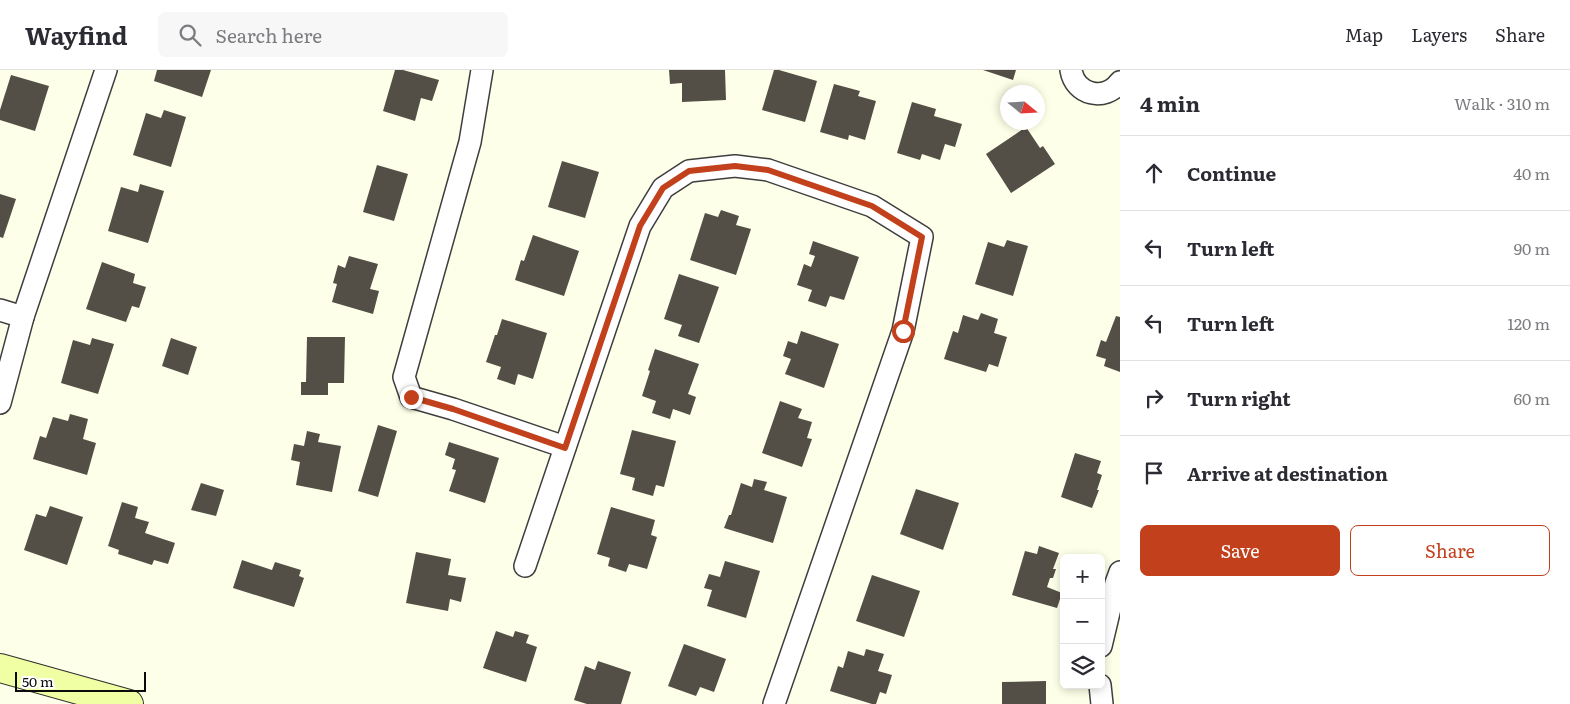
<!DOCTYPE html>
<html lang="en">
<head>
<meta charset="utf-8">
<style>
	body { margin:0; font-family:Literata,serif; background:#f7f7f7; color:#2b2b33 }
	.controls { position:absolute; right:15px; bottom:15px; display:grid; overflow:hidden; border-radius:8px; box-shadow:0 2px 8px #0003 }
	.controls button { width:45px; height:45px; display:grid; place-items:center; padding:0; border:0; border-bottom:1px solid #e1e1e2; background:#fff; color:#2b2b33; font:25px sans-serif }
	.compass { position:absolute; left:1000px; top:15px; width:45px; height:45px; border-radius:50%; background:#fff; box-shadow:0 2px 8px #0003; rotate:108deg }
	.scale { position:absolute; left:15px; bottom:12px; width:131px; box-sizing:border-box; padding-left:5px; border:2px solid #0b0b0b; border-top:0; font-size:14px; line-height:18px; white-space:nowrap; color:#0b0b0b; -webkit-text-stroke:4px #fff; paint-order:stroke }
	.stop { position:absolute; width:15px; height:15px; margin:-11px; border:4px solid #c2411c; border-radius:50%; background:#fff }
	.stop.end { background:#c2411c; border-color:#fff; box-shadow:0 1px 5px #0008 }
	.list { margin:0; padding:0; list-style:none }
	h2 { display:flex; justify-content:space-between; align-items:center; height:65px; margin:0; padding:0 20px; font-size:21px }
	h2 small { font-size:16px; font-weight:400; color:#7c7c81 }
	.list li { display:grid; grid-template-columns:32px 1fr auto; gap:15px; align-items:center; box-sizing:border-box; height:75px; padding:0 20px; border-top:1px solid #e1e1e2 }
	.list b { display:block; font-size:19px; white-space:nowrap }
	.list em { font-size:16px; font-style:normal; color:#7c7c81 }
	.actions { display:flex; gap:10px; padding:15px 20px }
	.actions a { flex:1; padding:11px 0; border:1px solid #c2411c; border-radius:8px; text-align:center; font-size:18px; color:#c2411c }
	.actions .main { background:#c2411c; color:#fff }
	.icon { flex:none; width:28px; height:28px; fill:none; stroke:currentColor; stroke-width:2; stroke-linecap:round; stroke-linejoin:round }
	.map { position:relative; flex:none; width:1120px; height:634px; overflow:hidden }
	header { display:flex; align-items:center; gap:30px; box-sizing:border-box; height:70px; padding:0 25px; background:#fff; border-bottom:1px solid #e1e1e2 }
	header strong { font-size:24px }
	nav { display:flex; gap:28px; margin-inline-start:auto; font-size:18px }
	.search { width:350px; height:45px; background:#f7f7f7; display:flex; align-items:center; gap:12px; box-sizing:border-box; padding:0 18px; border-radius:8px; color:#7c7c81; font-size:19px }
	main { display:flex }
	aside { flex:1; background:#fff }
	.map>svg:first-child { display:block }
	.building { fill:#544f46 }
	.lines { fill:none; stroke-linecap:round; stroke-linejoin:round }
	.street-casing { stroke:#3e3e3e; stroke-width:24 }
	.secondary-casing { stroke:#2d2d2d; stroke-width:30 }
	.street { stroke:#fff; stroke-width:21 }
	.secondary { stroke:#f0ffa3; stroke-width:28 }
	.route { stroke:#c2411c; stroke-width:6 }
</style>
</head>
<body>
<header>
<strong>Wayfind</strong>
<div class="search"><svg class="icon" aria-label="search" viewBox="0 0 24 24"><circle cx="10" cy="10" r="6"/><path d="M15 15l6 6"/></svg>Search here</div>
<nav><a>Map</a><a>Layers</a><a>Share</a></nav>
</header>
<main>
<div class="map">
<svg width="1120" height="634" viewBox="0 0 1120 634">
	<rect width="100%" height="100%" fill="#fdffe8"/>
	<!-- building -->
	<g class="building">
		<polygon points="157,0 211,0 202,27 154,11"/>
		<polygon points="395,0 403,0 439,10 432,31 421,28 415,51 383,41"/>
		<polygon points="669,0 725,0 726,30 682,32 682,13 670,14"/>
		<polygon points="774,0 779,0 817,11 805,52 762,40"/>
		<polygon points="983,0 1016,0 1013,10"/>
		<polygon points="11,5 49,16 35,61 0,50 0,40"/>
		<polygon points="834,14 860,21 858,26 876,31 865,70 849,65 848,70 820,62"/>
		<polygon points="912,32 936,39 934,46 962,54 955,77 945,74 940,90 922,84 920,90 897,83"/>
		<polygon points="164,40 186,47 171,97 133,85 146,43 161,48"/>
		<polygon points="1026,57 1040,78 1043,76 1055,94 1011,123 986,84"/>
		<polygon points="562,91 599,102 585,148 548,137"/>
		<polygon points="377,95 408,104 394,151 363,142"/>
		<polygon points="140,114 164,121 148,173 108,161 121,117 138,122"/>
		<polygon points="0,124 16,129 3,168 0,167"/>
		<polygon points="721,140 739,146 736,155 751,159 736,205 690,190 705,143 718,147"/>
		<polygon points="533,165 579,181 564,226 515,210 521,190 524,191"/>
		<polygon points="1007,170 1028,176 1013,226 975,214 988,172 1004,177"/>
		<polygon points="813,171 859,187 844,230 830,226 826,237 808,231 812,220 797,215 804,194 811,197 815,186 809,184"/>
		<polygon points="349,186 378,194 370,219 379,221 373,244 332,232 337,214 333,213 338,195 345,198"/>
		<polygon points="102,192 135,204 133,213 146,217 139,238 132,236 126,252 86,239"/>
		<polygon points="679,204 719,217 699,273 678,266 682,255 664,249"/>
		<polygon points="981,243 998,249 994,263 1007,267 998,297 989,294 986,302 944,289 953,261 958,263 963,245 978,250"/>
		<polygon points="1116,246 1120,247 1120,302 1104,296 1106,289 1096,286 1101,270 1106,272"/>
		<polygon points="502,249 547,263 533,309 518,304 515,315 497,309 501,297 486,292 495,265 497,265"/>
		<polygon points="801,261 839,274 824,318 785,304 791,289 783,286 788,271 797,274"/>
		<polygon points="307,267 345,267 344,313 328,313 328,325 301,325 301,312 306,312"/>
		<polygon points="92,268 114,274 98,324 61,313 73,270 90,275"/>
		<polygon points="171,268 197,277 188,305 162,296"/>
		<polygon points="655,279 699,294 688,324 696,327 690,345 673,339 670,349 652,343 656,331 642,326 650,301 648,300"/>
		<polygon points="780,331 802,339 798,348 812,352 807,368 812,369 802,397 762,383"/>
		<polygon points="70,344 88,349 83,369 96,373 87,405 33,389 40,366 46,368 53,347 68,351"/>
		<polygon points="378,355 397,361 378,427 358,421"/>
		<polygon points="632,360 676,371 664,417 656,415 653,426 632,420 635,408 620,404"/>
		<polygon points="307,361 320,364 318,372 341,376 332,422 296,415 300,392 291,390 294,374 304,376"/>
		<polygon points="449,372 499,388 485,433 449,421 456,400 452,399 455,389 445,385"/>
		<polygon points="1075,383 1101,391 1097,403 1102,405 1097,420 1099,420 1092,438 1061,427"/>
		<polygon points="754,409 767,412 764,420 787,427 773,473 724,458 729,445 731,445 741,413 752,417"/>
		<polygon points="201,413 224,420 216,446 191,440"/>
		<polygon points="916,419 959,433 943,480 900,464"/>
		<polygon points="122,432 138,437 135,448 149,452 145,463 175,473 168,494 154,490 152,495 118,484 119,480 108,476"/>
		<polygon points="50,436 83,447 67,495 24,480 36,444 46,447"/>
		<polygon points="611,437 655,450 651,465 657,467 647,499 629,494 626,502 608,496 610,488 597,484"/>
		<polygon points="1039,476 1059,483 1053,499 1056,499 1053,508 1050,508 1047,517 1062,523 1057,538 1012,525 1025,481 1037,484"/>
		<polygon points="416,482 451,489 448,505 466,508 461,532 450,529 448,541 406,533"/>
		<polygon points="242,490 272,500 275,492 301,500 299,506 304,508 294,537 233,518"/>
		<polygon points="725,491 760,501 746,548 707,536 712,520 704,518 709,504 720,507"/>
		<polygon points="872,505 920,521 904,567 856,551"/>
		<polygon points="496,561 513,567 515,561 529,565 526,573 537,577 526,612 483,598"/>
		<polygon points="684,574 726,589 714,622 700,617 696,626 668,616"/>
		<polygon points="866,579 884,584 878,601 892,605 886,624 880,622 876,634 872,634 830,621 838,596 843,598 848,581 864,586"/>
		<polygon points="598,591 631,602 621,634 587,634 574,630 585,596 595,600"/>
		<polygon points="1046,611 1046,634 1002,634 1002,612"/>
	</g>
	<g class="lines">
		<!-- street casing -->
		<g class="street-casing">
			<g id="street">
				<polyline points="482,0 470,72 404,307 411,327 453,339 565,377"/>
				<path d="M1071 0C1075 25 1105 32 1120 12"/>
				<polyline points="0,240 23,247"/>
				<polyline points="0,333 23,247 106,0"/>
				<polyline points="525,496 640,156 663,118 689,101 735,96 768,100 872,136 922,167 903,261 774,634"/>
				<polyline points="1101,576 1116,513 1120,502"/>
				<polyline points="1100,615 1102,634"/>
			</g>
		</g>
		<!-- secondary casing -->
		<g class="secondary-casing">
			<polyline id="secondary" points="0,598 129,634"/>
		</g>
		<!-- street -->
		<use href="#street" class="street"/>
		<!-- secondary -->
		<use href="#secondary" class="secondary"/>
	</g>
	<g class="lines">
		<!-- route -->
		<polyline class="route" points="411,327 453,339 565,378 640,156 663,118 689,101 735,96 768,100 872,136 922,167 903,261"/>
	</g>
</svg>
<div class="controls">
<button>+</button>
<button>−</button>
<button><svg class="icon" aria-label="layers" viewBox="0 0 24 24"><path d="M12 4l9 5-9 5-9-5zM3 14l9 5 9-5"/></svg></button>
</div>
<svg class="compass" viewBox="-18 -18 36 36"><path d="M0-13l5 13h-10z" fill="#e53935"/><path d="M0 13l5-13h-10z" fill="#7c7c81"/></svg>
<div class="scale">50 m</div>
<div class="stop" style="left:903px;top:261px"></div>
<div class="stop end" style="left:411px;top:327px"></div>
</div>
<aside>
<h2>4 min<small>Walk · 310 m</small></h2>
<ul class="list">
<li><svg class="icon" aria-label="ahead" viewBox="0 0 24 24"><path d="M12 20V5M6 11l6-6 6 6"/></svg><div><b>Continue</b></div><em>40 m</em></li>
<li><svg class="icon" aria-label="left" viewBox="0 0 24 24"><path d="M17 20v-9H6M10 6l-5 5 5 5"/></svg><div><b>Turn left</b></div><em>90 m</em></li>
<li><svg class="icon" aria-label="left" viewBox="0 0 24 24"><path d="M17 20v-9H6M10 6l-5 5 5 5"/></svg><div><b>Turn left</b></div><em>120 m</em></li>
<li><svg class="icon" aria-label="right" viewBox="0 0 24 24"><path d="M7 20v-9h11M14 6l5 5-5 5"/></svg><div><b>Turn right</b></div><em>60 m</em></li>
<li><svg class="icon" aria-label="arrive" viewBox="0 0 24 24"><path d="M6 21V4h12l-3 4 3 4H6"/></svg><div><b>Arrive at destination</b></div></li>
</ul>
<div class="actions"><a class="main">Save</a><a>Share</a></div>
</aside>
</main>
</body>
</html>
